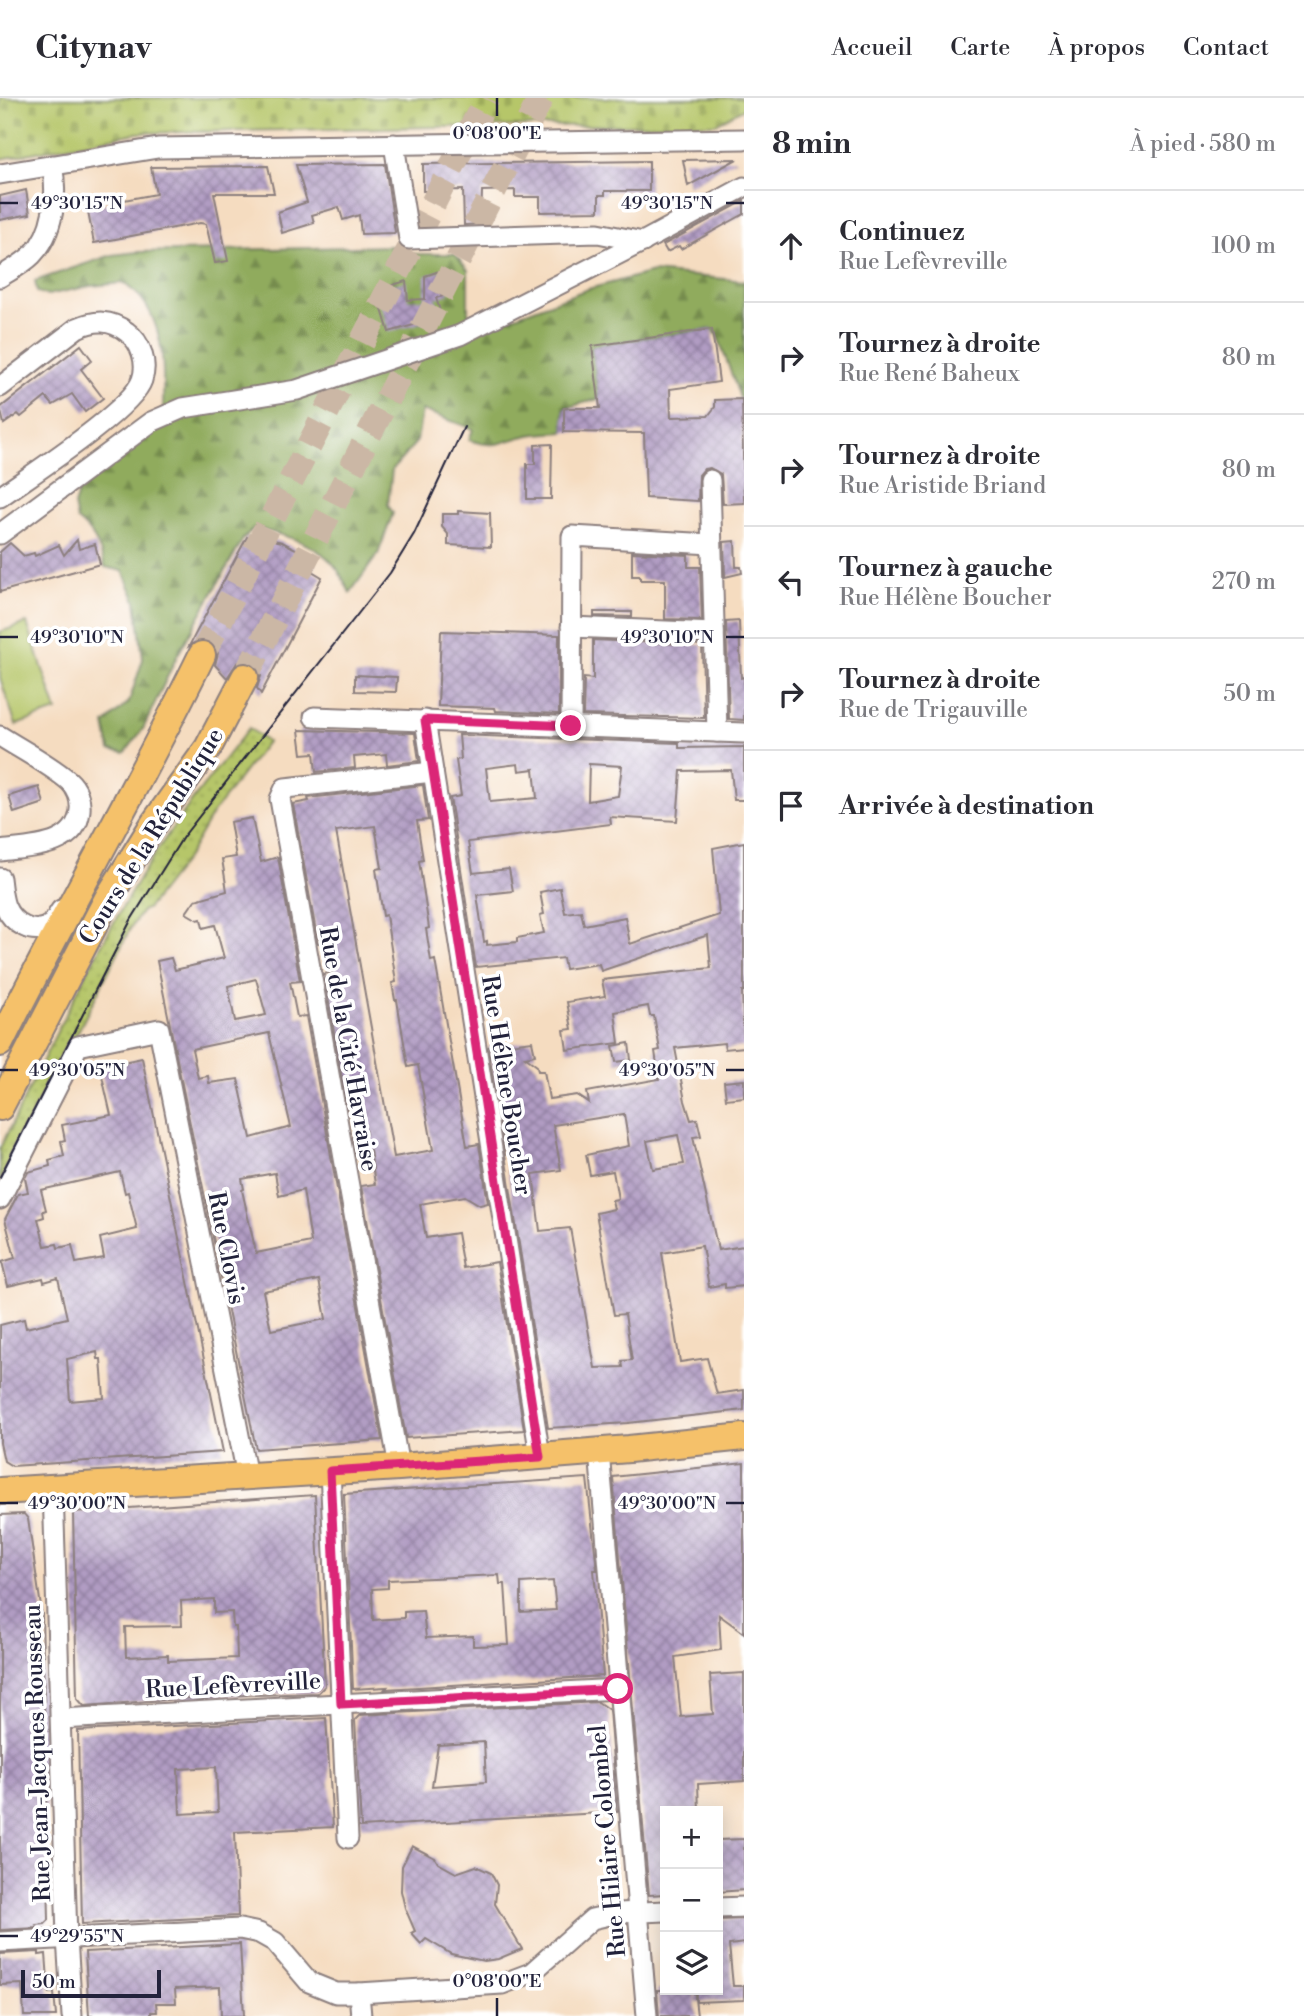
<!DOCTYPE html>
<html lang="fr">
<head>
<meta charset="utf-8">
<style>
	body { margin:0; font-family:"Libre Bodoni",serif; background:#f7f7f7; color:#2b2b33 }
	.controls { position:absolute; right:21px; bottom:21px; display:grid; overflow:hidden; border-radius:0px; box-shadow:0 4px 18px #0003 }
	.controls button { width:63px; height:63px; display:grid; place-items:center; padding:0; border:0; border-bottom:2px solid #e1e1e2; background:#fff; color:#2b2b33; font:35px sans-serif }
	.scale { position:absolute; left:21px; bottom:18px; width:140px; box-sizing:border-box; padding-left:7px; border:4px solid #22223b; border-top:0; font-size:19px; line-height:24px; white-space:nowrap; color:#22223b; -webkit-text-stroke:5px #fff; paint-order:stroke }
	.stop { position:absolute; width:21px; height:21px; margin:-16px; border:5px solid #db2777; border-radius:50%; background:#fff }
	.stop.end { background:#db2777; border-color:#fff; box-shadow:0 2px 7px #0008 }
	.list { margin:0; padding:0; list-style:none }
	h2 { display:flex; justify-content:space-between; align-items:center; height:91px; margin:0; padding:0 28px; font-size:30px }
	h2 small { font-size:23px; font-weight:400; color:#7c7c81 }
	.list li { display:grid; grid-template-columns:46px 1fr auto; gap:21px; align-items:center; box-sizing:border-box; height:112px; padding:0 28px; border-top:2px solid #e1e1e2 }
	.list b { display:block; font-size:26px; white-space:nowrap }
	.list p { margin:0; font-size:23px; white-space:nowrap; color:#7c7c81 }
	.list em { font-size:23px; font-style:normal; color:#7c7c81 }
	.icon { flex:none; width:38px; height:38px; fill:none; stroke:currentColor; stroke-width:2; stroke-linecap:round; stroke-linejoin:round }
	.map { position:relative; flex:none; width:744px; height:1918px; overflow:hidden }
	header { display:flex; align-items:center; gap:42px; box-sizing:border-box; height:98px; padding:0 35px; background:#fff; border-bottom:2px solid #e1e1e2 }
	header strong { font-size:33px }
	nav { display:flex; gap:38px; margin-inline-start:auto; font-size:24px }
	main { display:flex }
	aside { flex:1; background:#fff }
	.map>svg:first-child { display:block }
	.grass { fill:url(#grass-dots); stroke:#6c7452; stroke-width:2 }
	.forest { fill:url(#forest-firs); stroke:#59664c; stroke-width:2 }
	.cemetery { fill:url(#cemetery-stones); stroke:#6c7452; stroke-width:2 }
	.park { fill:#b6c669; stroke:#6c7452; stroke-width:2 }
	.building { fill:url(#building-cross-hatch); fill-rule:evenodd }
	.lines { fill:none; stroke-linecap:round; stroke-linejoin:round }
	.major-tunnel { stroke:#cbb7a5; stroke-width:26; stroke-dasharray:26 13; stroke-linecap:butt }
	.minor-casing { stroke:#8c7f7e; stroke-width:23 }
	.major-casing { stroke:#8c7f7e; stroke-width:30 }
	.minor { stroke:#fff; stroke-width:19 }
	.major { stroke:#f5c16b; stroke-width:26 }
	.tram { stroke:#22223b; stroke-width:2 }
	.route { stroke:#db2777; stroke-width:9 }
	.ticks { fill:none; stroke:#22223b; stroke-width:2.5 }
	.labels { text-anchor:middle; stroke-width:7; stroke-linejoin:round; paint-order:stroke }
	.street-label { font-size:24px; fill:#22223b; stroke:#fff }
	.ticks-label { font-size:18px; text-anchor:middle; fill:#22223b; stroke:#fff; stroke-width:7; stroke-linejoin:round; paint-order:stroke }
</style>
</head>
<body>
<header>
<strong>Citynav</strong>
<nav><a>Accueil</a><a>Carte</a><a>À propos</a><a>Contact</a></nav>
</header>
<main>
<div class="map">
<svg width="744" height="1918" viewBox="0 0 744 1918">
	<defs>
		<pattern id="grass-dots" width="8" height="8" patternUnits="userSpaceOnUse" patternTransform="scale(1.75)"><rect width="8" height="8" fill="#b6c669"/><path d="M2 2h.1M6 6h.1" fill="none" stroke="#9caa5c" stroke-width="1.8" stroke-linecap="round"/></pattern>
		<pattern id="forest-firs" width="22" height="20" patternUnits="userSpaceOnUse" patternTransform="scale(1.75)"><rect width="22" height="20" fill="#90ab5d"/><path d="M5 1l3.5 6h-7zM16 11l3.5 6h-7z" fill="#758b4e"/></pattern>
		<pattern id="cemetery-stones" width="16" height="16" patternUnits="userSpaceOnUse" patternTransform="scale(1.75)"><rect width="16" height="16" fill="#b6c669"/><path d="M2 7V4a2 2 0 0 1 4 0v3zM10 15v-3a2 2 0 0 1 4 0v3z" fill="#9caa5c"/></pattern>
		<pattern id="building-cross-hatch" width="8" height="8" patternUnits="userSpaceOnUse" patternTransform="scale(1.75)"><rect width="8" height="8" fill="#b19cc3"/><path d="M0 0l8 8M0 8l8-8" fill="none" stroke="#907fa0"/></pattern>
	</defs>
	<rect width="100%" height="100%" fill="#fff"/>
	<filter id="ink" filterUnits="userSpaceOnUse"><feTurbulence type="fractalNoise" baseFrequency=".0143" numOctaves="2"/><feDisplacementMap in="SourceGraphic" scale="14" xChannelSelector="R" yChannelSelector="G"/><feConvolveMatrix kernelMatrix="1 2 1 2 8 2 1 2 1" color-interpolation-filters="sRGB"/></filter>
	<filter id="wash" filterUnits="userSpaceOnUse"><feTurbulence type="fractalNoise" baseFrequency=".00686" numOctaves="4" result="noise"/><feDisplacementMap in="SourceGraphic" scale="28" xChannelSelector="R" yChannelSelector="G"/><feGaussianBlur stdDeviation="1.57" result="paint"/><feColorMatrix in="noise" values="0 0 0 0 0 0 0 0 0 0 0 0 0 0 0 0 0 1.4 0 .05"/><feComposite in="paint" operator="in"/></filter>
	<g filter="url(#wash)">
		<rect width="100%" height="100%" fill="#f5dcc0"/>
		<!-- grass -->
		<path class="grass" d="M249 630 267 644 212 716 186 761 148 810 142 813 130 831 0 1087V1050C48 954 93 853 151 762 180 716 215 673 249 630Z"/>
		<!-- forest -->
		<path class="forest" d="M392 148 406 156H455L468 172V215L486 229 588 191 653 174 744 183V311L717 236 712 231 592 248 599 301 564 310V334C553 335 541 335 530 337 501 342 501 352 469 342L473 331 422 312 417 343 392 372 388 407 393 415 378 456 350 495C346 487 342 478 337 471 320 446 282 436 254 430L243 441 177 558 143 631 125 655 110 652 105 626 129 604 143 561 136 503 123 473 105 469C100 449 94 435 77 422L74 407 80 390 163 311C164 274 165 230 141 200 136 194 129 190 124 185L90 188 48 197 37 194 35 183 112 157 138 154Z"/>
		<!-- cemetery -->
		<polygon class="cemetery" points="0,0 744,0 744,10 716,26 434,29 137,35 0,61"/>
		<!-- park -->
		<polygon class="park" points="27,525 57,613 16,627 0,580 0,534"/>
		<g id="blocks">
			<!-- building -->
			<g class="building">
				<polygon points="737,61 688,88 683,62"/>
				<polygon points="649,63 649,93 605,93 605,97 599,97 599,113 540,114 540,99 515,99 515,92 482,93 481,126 464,127 463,92 423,93 423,66"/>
				<polygon points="385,66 395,134 394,135 361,136 359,117 343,122 339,109 312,117 314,125 282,135 278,114 307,104 296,67"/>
				<polygon points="268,68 274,95 214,95 228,163 215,165 206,126 200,125 94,145 87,109 156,96 151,69"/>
				<polygon points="26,92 30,116 0,122 0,98"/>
				<polygon points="744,103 744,116 681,151 679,148 667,154 663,147"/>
				<polygon points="442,172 450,196 436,200 442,219 389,234 376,192 406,183 408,202 425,201 425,178"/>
				<polygon points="712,231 719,284 670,291 671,319 708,318 715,309 715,302 742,301 744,405 723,406 721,376 710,370 704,371 699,377 698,403 646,400 644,335 564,334 564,310 600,310 592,248"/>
				<polygon points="81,247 92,262 81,271 103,300 85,314 72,296 53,307 46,299 21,319 18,316 4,326 0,310"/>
				<polygon points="552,346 551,401 527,401 527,366 535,366 535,347"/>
				<polygon points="458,413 490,415 491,449 448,447 448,436 442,429 442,416 458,416"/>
				<polygon points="247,439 257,445 261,439 282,444 298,452 315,467 312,473 322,479 261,596 257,590 261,578 259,571 253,565 245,563 237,565 227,580 215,567 218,555 215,548 210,543 200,541 189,548"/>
				<polygon points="77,442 79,451 95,446 100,466 0,494 0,454 10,445 24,458 34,455 35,458 59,447 64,457"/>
				<polygon points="735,443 736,469 741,469 742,475 725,479 724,444"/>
				<polygon points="632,454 688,457 688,469 700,469 702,522 665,521 665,482 640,482 640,478 632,478"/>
				<polygon points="594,514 632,514 632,519 594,518"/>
				<polygon points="739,523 741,580 744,579 744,622 729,621 726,524"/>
				<polygon points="441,533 559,537 559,616 496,613 495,610 438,608"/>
				<polygon points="593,542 702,547 704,620 583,617 584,580 593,581"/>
				<polygon points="355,577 397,579 396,594 355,593"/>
				<polygon points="299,632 415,635 419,663 387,667 386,656 354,659 355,670 316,674 314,655 302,656"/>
				<path d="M459 637 679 645V650L744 649V702H734L731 672 681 673 677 723 610 719 611 726 468 744 473 775 509 771 513 793 477 797 484 844 487 843V847L517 844V840L544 835 540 817 544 816 540 794 560 790 565 815 581 813 584 827 625 819 630 846 719 817 713 750 744 744V893H742L744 949 725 951 724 945 675 950 685 1003 691 1022 697 1021 701 1038 693 1039 718 1152 744 1148V1188L725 1190V1186L709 1189 702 1148 662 1155 680 1264 707 1260 717 1296 744 1292V1312L628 1325 548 1330 488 949 532 943 535 957 525 959 537 968 538 973H544L549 1001 577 997 589 1005 587 994 659 981 655 953 660 952 654 918H650L648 908 615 914 619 945 567 952 564 932 572 931 567 904 605 898 602 882 711 870 708 837 601 873 599 866 565 871 563 860 476 869 450 700 461 698 456 662 461 661ZM518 666 519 673 534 671 537 700 490 704 486 670ZM589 666 622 668 618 698 588 703ZM624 1016 629 1048 586 1057 590 1077 613 1073 618 1101 612 1102 614 1111 596 1115 614 1217 625 1216 632 1262 622 1263 623 1269 595 1270 570 1130 540 1133 533 1076 561 1072 553 1027ZM678 1037 684 1066 653 1071 647 1043Z"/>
				<path d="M423 687 428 722 417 723 423 762 419 763 429 830 426 831 431 863 435 862 467 1048 479 1046 488 1105 480 1107 465 1098 420 1106 426 1140 457 1135 463 1170 497 1164 524 1332 406 1340 361 1088 375 1086 370 1052 355 1055 353 1039 366 1036 361 1008 347 1010 324 876 333 874 328 844 318 845 293 706 309 703 308 700ZM375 728 382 770 376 771 383 818 386 817 396 884 392 885 395 902H397L408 969 418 967 433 1052 394 1059 336 733Z"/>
				<polygon points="39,689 44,705 14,715 9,698"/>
				<path d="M252 720 261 764 278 759 300 883 290 884 297 919 306 918 382 1342 256 1351 157 863 171 860 175 872 224 860 215 827 203 830 201 821 198 822 186 815 195 802 227 793 222 761 236 759 230 724ZM256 881 266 917 235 923 228 888ZM269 935 291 1029 251 1040 238 981 209 985 208 978 198 980 192 951ZM275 1075 279 1098 303 1092 311 1144 256 1155 242 1092 244 1091 242 1081ZM319 1182 326 1221 271 1232 263 1193Z"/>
				<polygon points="629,945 631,962 616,964 613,948"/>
				<path d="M142 960 223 1354 12 1368 4 1363 0 1345V1227L24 1221 26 1230 67 1220 58 1180 44 1184 43 1180 8 1188 2 1164 15 1160 5 1121 18 1096 28 1094 25 1080 28 1074 50 1068 49 1062 64 1058 61 1043 65 1042 62 1027 111 1017 100 969ZM120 1074 125 1095 128 1094 137 1131 100 1140 104 1160 76 1165 72 1147 58 1150 57 1146 45 1148 38 1121 44 1119 43 1113 46 1112 41 1092ZM97 1254 98 1261H101L104 1300 70 1303 67 1261Z"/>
				<polygon points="744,982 744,999 726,1001 724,984"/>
				<polygon points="744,1365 744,1535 719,1517 721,1552 675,1559 681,1619 713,1616 710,1577 744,1575 744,1683 698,1686 699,1713 665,1713 665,1796 649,1797 613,1379"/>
				<path d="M587 1380 597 1472H594L603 1578 385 1591 387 1589 353 1591 344 1396ZM499 1477 500 1486H505L509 1547 473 1548V1538L426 1540 423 1513 404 1514V1520L373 1522 372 1491 388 1490V1482ZM553 1483 556 1512 521 1514V1485Z"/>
				<path d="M315 1397 325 1588 318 1595 218 1598 84 1608 77 1600 73 1414ZM214 1501V1515L232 1514 233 1529H236L237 1560 168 1563V1557L126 1559 125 1529 182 1528 181 1503Z"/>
				<polygon points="24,1416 28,1421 42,1516 49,1822 45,1826 36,1827 37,1830 0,1832 0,1417"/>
				<path d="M598 1604 609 1612 617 1714 361 1729 355 1622 360 1617ZM484 1644 486 1684 432 1688 438 1647Z"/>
				<path d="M326 1620 333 1729 235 1734 238 1818 82 1826 78 1633ZM216 1669 218 1714 180 1716 178 1671Z"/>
				<polygon points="744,1741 744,1792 718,1794 718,1742"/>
				<polygon points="412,1748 435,1760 438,1765 456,1775 476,1768 491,1775 497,1787 495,1806 522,1851 498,1861 484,1863 451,1856 426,1841 421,1846 411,1835 415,1833 405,1810 401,1793 402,1768"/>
				<polygon points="744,1821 744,1845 729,1847 733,1888 744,1888 744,1902 696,1904 696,1892 718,1892 718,1822"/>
				<polygon points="240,1846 244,1918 221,1918 220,1889 175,1891 176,1905 156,1905 157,1914 151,1914 151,1918 89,1918 85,1854"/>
				<polygon points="39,1854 39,1857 46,1856 49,1895 54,1895 56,1918 24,1918 22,1886 0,1887 0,1856"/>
				<polygon points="657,1892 694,1892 697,1918 659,1918"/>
			</g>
		</g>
	</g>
	<g filter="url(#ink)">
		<use href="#blocks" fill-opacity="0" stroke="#8c7f7e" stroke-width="2"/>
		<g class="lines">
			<!-- major-tunnel -->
			<g class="major-tunnel">
				<polyline points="202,557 487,0"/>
				<polyline points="245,579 541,0"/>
			</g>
			<!-- minor casing -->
			<g class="minor-casing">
				<g id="minor">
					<polyline points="394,46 409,141 598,135 643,144"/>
					<polyline points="0,76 158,50 744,41"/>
					<path d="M0 179C11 172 23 166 32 157 54 135 58 96 52 67"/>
					<path d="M0 289 77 230C95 222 110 221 127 234 141 244 148 265 142 282 132 312 29 378 0 399"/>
					<polyline points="710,382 717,634"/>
					<polyline points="0,436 151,324 183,310 297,292 460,237 646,142 744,89"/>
					<polyline points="571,529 714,535"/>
					<polyline points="314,619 744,635"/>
					<polyline points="425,622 540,1358"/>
					<polyline points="571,628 572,438 711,446"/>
					<path d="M0 638C22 652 49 666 69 683 77 690 81 702 80 712 77 750 29 749 0 753"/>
					<path d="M0 780C1 789 2 800 5 808 12 825 34 840 51 826 55 823 58 816 61 812"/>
					<polyline points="0,1101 78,948 159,931 247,1378"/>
					<polyline points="599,1353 647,1918"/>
					<polyline points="399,1369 280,701 285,690 433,674"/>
					<polyline points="330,1373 348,1740"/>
					<polyline points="53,1390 67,1840 72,1918"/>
					<polyline points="61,1621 618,1591"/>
					<polyline points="718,1810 744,1809"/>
					<polyline points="0,1844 240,1831 259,1835 275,1844 309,1884 336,1895 359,1895 502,1886 531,1875 592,1821 618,1815 665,1813"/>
					<polyline points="359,1895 361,1918"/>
				</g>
			</g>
			<!-- major casing -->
			<g class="major-casing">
				<g id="major">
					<path d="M0 945C65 814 138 688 202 557"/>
					<polyline points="0,1009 108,800 155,724 208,650 245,579"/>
					<polyline points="0,1393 399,1369 629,1351 744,1339"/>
				</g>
			</g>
			<!-- minor -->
			<use href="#minor" class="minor"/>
			<!-- major -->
			<use href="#major" class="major"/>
			<!-- tram -->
			<polyline class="tram" points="0,1079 131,822 183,739 390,475 414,436 464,329"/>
		</g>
	</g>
	<g class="lines" filter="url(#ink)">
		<!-- route -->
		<polyline class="route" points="571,628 425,622 540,1359 330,1373 341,1606 618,1591"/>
	</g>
	<!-- ticks -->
	<path class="ticks" d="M497 0V18M0 105H18M726 105H744M0 539H18M726 539H744M0 972H18M726 972H744M0 1405H18M726 1405H744M0 1838H18M497 1900V1918"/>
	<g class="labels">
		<!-- street labels -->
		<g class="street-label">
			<text transform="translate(151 738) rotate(-58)" y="8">Cours de la République</text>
			<text transform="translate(349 951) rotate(80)" y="8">Rue de la Cité Havraise</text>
			<text transform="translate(507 987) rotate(81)" y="8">Rue Hélène Boucher</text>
			<text transform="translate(227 1150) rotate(79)" y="8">Rue Clovis</text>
			<text transform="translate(233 1587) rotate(-3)" y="8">Rue Lefèvreville</text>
			<text transform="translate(37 1655) rotate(-92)" y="8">Rue Jean-Jacques Rousseau</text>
			<text transform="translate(607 1743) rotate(-95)" y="8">Rue Hilaire Colombel</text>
		</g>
	</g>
	<g class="ticks-label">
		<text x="497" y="41">0°08'00"E</text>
		<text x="77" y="111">49°30'15"N</text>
		<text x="667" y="111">49°30'15"N</text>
		<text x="77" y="545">49°30'10"N</text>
		<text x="667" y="545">49°30'10"N</text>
		<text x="77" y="978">49°30'05"N</text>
		<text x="667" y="978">49°30'05"N</text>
		<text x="77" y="1411">49°30'00"N</text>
		<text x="667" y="1411">49°30'00"N</text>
		<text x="77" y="1844">49°29'55"N</text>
		<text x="497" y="1889">0°08'00"E</text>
	</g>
</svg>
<div class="controls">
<button>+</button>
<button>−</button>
<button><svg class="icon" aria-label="layers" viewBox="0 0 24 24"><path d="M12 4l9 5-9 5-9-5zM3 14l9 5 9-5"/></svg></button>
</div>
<div class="scale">50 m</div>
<div class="stop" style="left:618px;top:1591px"></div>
<div class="stop end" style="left:571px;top:628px"></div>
</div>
<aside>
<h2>8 min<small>À pied · 580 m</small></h2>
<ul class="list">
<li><svg class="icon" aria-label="ahead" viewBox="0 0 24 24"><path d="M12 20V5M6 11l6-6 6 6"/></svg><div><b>Continuez</b><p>Rue Lefèvreville</p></div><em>100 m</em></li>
<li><svg class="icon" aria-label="right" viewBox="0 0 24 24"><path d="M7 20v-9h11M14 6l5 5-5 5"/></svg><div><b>Tournez à droite</b><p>Rue René Baheux</p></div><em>80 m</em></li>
<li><svg class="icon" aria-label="right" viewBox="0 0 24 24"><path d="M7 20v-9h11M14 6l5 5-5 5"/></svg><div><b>Tournez à droite</b><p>Rue Aristide Briand</p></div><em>80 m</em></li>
<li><svg class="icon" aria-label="left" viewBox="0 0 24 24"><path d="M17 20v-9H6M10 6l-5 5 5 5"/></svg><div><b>Tournez à gauche</b><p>Rue Hélène Boucher</p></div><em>270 m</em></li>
<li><svg class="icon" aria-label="right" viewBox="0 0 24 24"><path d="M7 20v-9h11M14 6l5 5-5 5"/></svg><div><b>Tournez à droite</b><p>Rue de Trigauville</p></div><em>50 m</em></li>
<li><svg class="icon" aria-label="arrive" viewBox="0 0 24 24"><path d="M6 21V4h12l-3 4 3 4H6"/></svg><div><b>Arrivée à destination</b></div></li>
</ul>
</aside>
</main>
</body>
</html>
